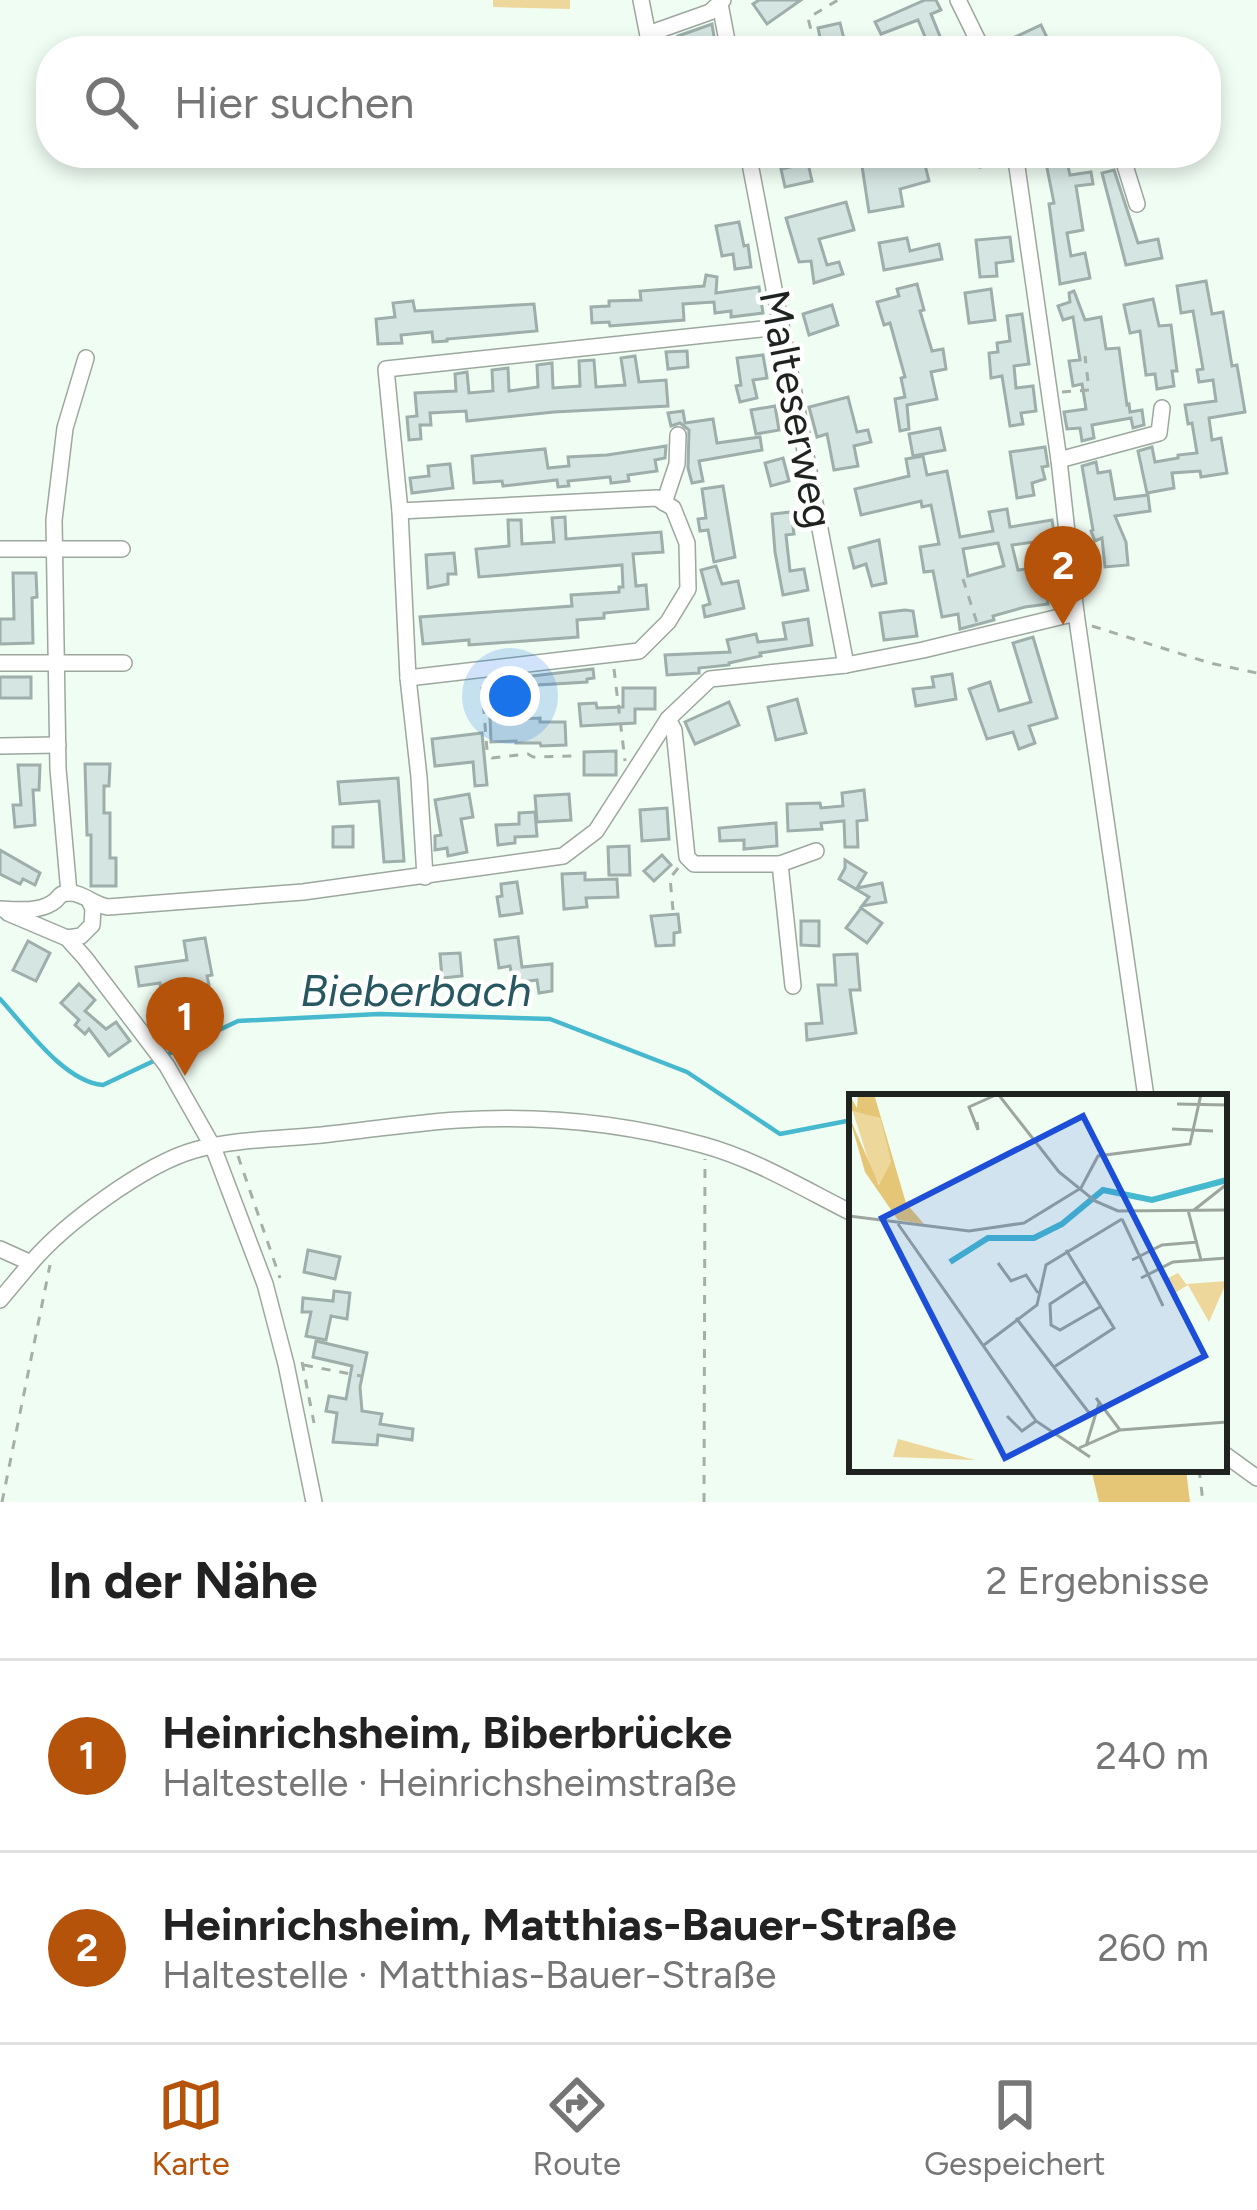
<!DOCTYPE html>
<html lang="de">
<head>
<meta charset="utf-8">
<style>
	body { margin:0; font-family:Figtree,sans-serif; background:#f6f6f6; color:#222 }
	.you { position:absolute; left:510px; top:696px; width:42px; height:42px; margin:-30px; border:9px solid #fff; border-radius:50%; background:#1a73e8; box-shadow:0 0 0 18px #1a73e833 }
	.badge { display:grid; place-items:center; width:78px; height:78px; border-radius:50%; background:#b45309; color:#fff; font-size:39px; font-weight:700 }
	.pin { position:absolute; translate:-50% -99px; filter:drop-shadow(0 3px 6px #0008) }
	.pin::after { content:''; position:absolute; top:63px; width:42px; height:36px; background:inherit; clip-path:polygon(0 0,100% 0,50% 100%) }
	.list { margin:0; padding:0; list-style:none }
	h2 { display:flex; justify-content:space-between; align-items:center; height:156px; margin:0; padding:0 48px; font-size:51px }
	h2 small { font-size:39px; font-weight:400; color:#767676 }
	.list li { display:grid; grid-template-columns:78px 1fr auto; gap:36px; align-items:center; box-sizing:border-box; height:192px; padding:0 48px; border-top:3px solid #e0e0e0 }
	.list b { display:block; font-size:45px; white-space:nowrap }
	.list p { margin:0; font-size:39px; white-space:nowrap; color:#767676 }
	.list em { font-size:39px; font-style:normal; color:#767676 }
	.icon { flex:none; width:66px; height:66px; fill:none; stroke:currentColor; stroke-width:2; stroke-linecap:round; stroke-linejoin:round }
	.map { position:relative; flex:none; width:1257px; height:1502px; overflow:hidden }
	.search { position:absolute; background:#fff; box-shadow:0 6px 18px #0003; left:36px; right:36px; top:36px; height:132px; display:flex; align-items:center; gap:30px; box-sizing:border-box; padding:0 42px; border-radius:48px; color:#767676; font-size:45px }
	.sheet { height:540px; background:#fff }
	nav { display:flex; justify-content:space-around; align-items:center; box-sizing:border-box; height:168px; border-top:3px solid #e0e0e0; background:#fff; font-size:33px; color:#767676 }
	nav a { display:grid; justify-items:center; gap:6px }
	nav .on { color:#b45309 }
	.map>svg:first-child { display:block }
	.green { fill:#eed79a }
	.forest { fill:#e4c676 }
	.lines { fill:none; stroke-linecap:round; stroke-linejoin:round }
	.stream { stroke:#47b9ce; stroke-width:4.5 }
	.building { fill:#d5e5e1; stroke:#9eaeaa; stroke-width:3; fill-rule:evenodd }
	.minor-casing { stroke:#9ca79e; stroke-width:18 }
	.path { stroke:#a5afa7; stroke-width:3; stroke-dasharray:9 9; stroke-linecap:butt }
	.minor { stroke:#fff; stroke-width:15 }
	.labels { text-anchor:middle; stroke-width:9; stroke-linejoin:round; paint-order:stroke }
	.street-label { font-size:42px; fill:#1e231f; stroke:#fff }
	.water-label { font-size:45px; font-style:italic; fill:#275761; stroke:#fff }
	.inset-river { fill:none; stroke:#47b9ce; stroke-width:6 }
	.inset-road { fill:none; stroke:#9ca69e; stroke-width:3 }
	.view { fill:#1d4ed8; fill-opacity:0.15; stroke:#1d4ed8; stroke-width:6 }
	.inset-edge { fill:none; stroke:#1e231f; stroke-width:6 }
</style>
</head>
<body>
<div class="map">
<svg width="1257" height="1502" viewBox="0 0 1257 1502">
	<rect width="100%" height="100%" fill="#f0fdf3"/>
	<!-- green -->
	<polygon class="green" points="493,0 570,0 570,9 493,7"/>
	<!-- forest -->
	<polygon class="forest" points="1091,1469 1186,1469 1190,1502 1099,1502"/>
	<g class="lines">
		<!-- stream -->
		<path class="stream" d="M0 999C26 1027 64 1082 103 1085L238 1021 379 1014 550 1019 687 1072 780 1134 852 1120"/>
	</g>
	<!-- building -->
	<g class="building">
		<polygon points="759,0 801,0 767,24 753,4"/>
		<polygon points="925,0 936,0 941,10 931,14 941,39 928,44 918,20 881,34 875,22"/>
		<polygon points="840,23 847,51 823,51 818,28"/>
		<polygon points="712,24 716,49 684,51 678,36"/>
		<polygon points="1041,25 1051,46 1040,51 1006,51 1002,43"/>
		<polygon points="860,153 890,153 891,157 922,153 929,181 900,189 903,206 869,212"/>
		<polygon points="978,153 1002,153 1003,163 980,167"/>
		<polygon points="1044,153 1065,153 1070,175 1091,172 1093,184 1076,186 1083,230 1067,233 1071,256 1085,253 1090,278 1060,284 1049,204 1054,203"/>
		<polygon points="808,163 812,181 785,187 781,169"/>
		<polygon points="1114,170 1138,243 1158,239 1162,258 1126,265 1102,173"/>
		<polygon points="846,202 854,230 819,239 827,265 839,262 843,274 814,283 811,261 799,262 786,218"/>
		<polygon points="739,222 744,246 748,245 751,267 735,269 733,254 722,256 716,226"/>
		<polygon points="1010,237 1013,261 996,263 997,276 980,277 976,240"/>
		<polygon points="907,238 910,251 939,244 942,259 884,270 879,243"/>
		<polygon points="706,275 717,277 716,293 759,287 763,313 731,317 731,311 715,313 714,302 683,304 684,320 610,326 609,322 592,323 591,307 609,306 609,301 641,300 640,291 704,286"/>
		<polygon points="1206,281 1212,314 1223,312 1232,366 1237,365 1245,412 1209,418 1212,440 1221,438 1227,473 1201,477 1200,471 1172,473 1174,488 1147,493 1138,451 1152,447 1155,462 1178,458 1178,455 1197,453 1192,423 1188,424 1185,405 1216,401 1213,380 1199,382 1197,370 1203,369 1193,311 1181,313 1177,286"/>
		<polygon points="917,284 924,310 920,311 932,351 943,349 946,369 931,372 937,399 907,405 909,429 900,431 895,399 905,397 901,378 905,377 890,323 884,325 877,302 899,296 897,289"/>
		<polygon points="991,289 995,320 969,323 965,293"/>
		<polygon points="1074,291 1085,320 1101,317 1106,349 1119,348 1127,405 1129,404 1130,412 1142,410 1144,425 1133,428 1131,418 1092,425 1094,438 1082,441 1080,428 1067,429 1064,412 1086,409 1082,384 1073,386 1069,361 1080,360 1073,317 1063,320 1058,306 1070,302 1069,293"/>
		<polygon points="1153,299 1159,326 1171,325 1177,371 1172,371 1174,386 1157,389 1155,374 1146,375 1140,331 1130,333 1124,305"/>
		<polygon points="413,301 415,311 534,304 537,331 447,339 447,341 433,342 432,332 401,335 402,343 378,344 376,319 395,317 393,303"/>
		<polygon points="832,305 838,325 809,335 803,314"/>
		<polygon points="1022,314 1029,364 1014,366 1016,388 1033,386 1036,411 1021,413 1023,424 1010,426 1002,376 991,378 989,353 998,352 997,343 1010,341 1007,316"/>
		<polygon points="687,351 688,367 668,369 666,352"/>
		<polygon points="763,355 767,378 753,380 757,398 740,402 736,386 741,385 737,358"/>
		<polygon points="635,356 639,382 666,380 668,406 554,412 467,421 466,411 430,413 431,425 420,425 421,439 409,440 407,417 417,416 415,393 456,391 455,374 467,372 469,393 493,391 492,370 508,368 509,391 538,387 537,365 552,363 553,388 580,386 579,361 594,360 596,387 625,385 621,358"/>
		<polygon points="848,397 857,432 868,430 871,442 854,446 858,466 834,470 827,434 817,437 809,407"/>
		<polygon points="775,406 779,430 756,434 751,410"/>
		<polygon points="683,411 685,423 713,419 717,443 760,437 762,450 699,461 703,481 692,483 688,468 689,430 680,423 671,426 668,413"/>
		<polygon points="940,428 945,450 913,456 909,434"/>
		<polygon points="666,446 665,458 655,460 657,471 628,475 629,481 611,483 610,477 568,481 569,486 558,487 557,480 503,486 502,481 474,483 472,456 545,449 548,468 569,466 568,457 607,455"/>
		<polygon points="1045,447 1048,466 1042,467 1045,479 1032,483 1034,495 1017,498 1010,452"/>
		<path d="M923 456 927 475 947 471 960 537 993 531 989 512 1007 509 1010 527 1052 520 1055 539 1012 545 1018 570 1050 566 1052 587 1046 588 1048 604 1025 607 993 616 994 620 960 629 958 614 942 617 933 571 924 572 920 547 939 544 931 505 922 507 921 501 861 515 855 489 909 476 906 459ZM998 543 1004 566 968 576 963 549Z"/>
		<polygon points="783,458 789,481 771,486 765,463"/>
		<polygon points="1096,462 1098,473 1110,471 1115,499 1148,495 1150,511 1115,516 1126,542 1128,565 1105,567 1102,538 1095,541 1091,531 1093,530 1082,466"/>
		<polygon points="450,464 453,488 412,493 410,478 429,476 428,466"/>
		<polygon points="723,486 735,557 714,562 708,530 700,531 698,519 706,518 702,489"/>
		<polygon points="791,512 794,534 786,535 790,571 804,569 808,590 783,595 775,552 772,514"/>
		<polygon points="565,517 566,539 661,532 663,552 633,554 636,586 646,585 648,609 604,613 604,618 577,620 578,637 469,645 469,640 423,644 420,617 572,606 571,595 619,592 619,587 623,587 622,565 479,577 476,549 509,546 508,520 521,520 522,544 554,542 552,518"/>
		<polygon points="879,540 886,583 872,586 866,564 854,568 849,548"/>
		<polygon points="454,553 456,574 448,574 448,584 428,588 426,555"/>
		<polygon points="716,566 722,584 738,581 744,608 705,617 703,606 710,604 701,570"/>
		<polygon points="13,573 36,573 37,597 32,598 33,643 0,644 0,619 14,619"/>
		<polygon points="905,610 913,611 917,636 884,640 880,613"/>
		<polygon points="808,619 812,645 760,653 761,656 729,663 729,665 699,668 699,673 667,675 665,655 730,652 727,640 756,634 758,642 786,639 783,623"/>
		<polygon points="1033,637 1057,718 1029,726 1035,743 1019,749 1013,732 987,739 969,689 990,682 999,711 1031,702 1013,643"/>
		<polygon points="593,669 594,678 587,679 587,682 489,688 489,681"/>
		<polygon points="952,674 956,699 916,706 913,689 934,687 932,677"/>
		<rect x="0" y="677" width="31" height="21"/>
		<polygon points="623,688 655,688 655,709 635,709 635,723 581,726 579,704 596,703 597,708 623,707"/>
		<polygon points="797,699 806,733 776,740 768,707"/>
		<polygon points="729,702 739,725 695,744 685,722"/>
		<polygon points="515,716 516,719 540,718 540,722 565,722 566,745 541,746 540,743 516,743 516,741 491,742 490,717"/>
		<polygon points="482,733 487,785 475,786 473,762 435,766 432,739"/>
		<polygon points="616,751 616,775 584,775 584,752"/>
		<polygon points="85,764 110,764 109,786 104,786 104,813 110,813 110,858 116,858 116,886 91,886 91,835 87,835"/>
		<polygon points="18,765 40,765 39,790 33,790 35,825 15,827 13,805 21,805"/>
		<polygon points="398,778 404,861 384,862 379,801 340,804 338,782"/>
		<polygon points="864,790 867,820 857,821 858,847 845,847 844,821 821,823 822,829 788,831 787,804 820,803 821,808 843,806 842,793"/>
		<polygon points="469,794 473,817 461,819 467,852 448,856 447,848 435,850 435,836 441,835 435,800"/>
		<polygon points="569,794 571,820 537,822 535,796"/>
		<polygon points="667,808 669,839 642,841 640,810"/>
		<polygon points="535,812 537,836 515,837 515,843 498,845 496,825 519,824 519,813"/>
		<polygon points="776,823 777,846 744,849 744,840 720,841 719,828"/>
		<polygon points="353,826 353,847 333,847 333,827"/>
		<polygon points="629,846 630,875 609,875 608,847"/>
		<polygon points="0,850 40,873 35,885 23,879 20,884 0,874"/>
		<polygon points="662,855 671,865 654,881 644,871"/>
		<polygon points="845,860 866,873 857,888 882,883 886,902 862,906 869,897 839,879 845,868"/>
		<polygon points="585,873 585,880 617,879 618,897 586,898 587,907 564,909 562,874"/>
		<polygon points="517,882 522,913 500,916 497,897 502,896 501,884"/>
		<polygon points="861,908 882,923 867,943 846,928"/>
		<polygon points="678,914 680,932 674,933 674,945 656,946 651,916"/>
		<polygon points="801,921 819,921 819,946 801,945"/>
		<polygon points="518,937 522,967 552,964 552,991 539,993 537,980 513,983 510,966 499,968 495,940"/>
		<polygon points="205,938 212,975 207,976 209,985 161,992 160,983 139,986 136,967 187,960 184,941"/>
		<polygon points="28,941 50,953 36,981 13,970"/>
		<polygon points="460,953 462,976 442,978 440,954"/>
		<polygon points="857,954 860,990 850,990 856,1033 807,1040 806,1024 822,1023 818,985 836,985 834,955"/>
		<polygon points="79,984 95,1000 85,1011 106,1029 116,1022 130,1041 109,1056 89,1029 85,1034 75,1025 79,1020 61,1003"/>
		<polygon points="308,1250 340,1257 335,1279 304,1272"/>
		<polygon points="334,1291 350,1293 347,1319 331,1316 326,1340 306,1336 311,1312 302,1312 303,1298 333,1301"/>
		<polygon points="316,1341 367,1353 360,1387 362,1411 382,1414 380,1424 413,1429 412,1440 378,1435 377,1445 333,1442 337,1413 326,1411 329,1396 346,1399 352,1366 313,1357"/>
	</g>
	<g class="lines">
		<!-- minor casing -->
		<g class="minor-casing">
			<g id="minor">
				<polyline points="641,0 651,51"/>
				<polyline points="958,0 983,51"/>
				<polyline points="720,4 729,51"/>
				<polyline points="648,34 710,12 723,0"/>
				<polyline points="748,153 846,665"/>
				<polyline points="1015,153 1059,460 1076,613 1146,1097"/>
				<polyline points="1121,153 1137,204"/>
				<polyline points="1059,460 1159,433 1162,408"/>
				<polyline points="664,503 677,464 678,435"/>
				<polyline points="400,511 657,498 673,508 687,543 688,589 668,622 639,651 408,678"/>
				<polyline points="0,549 122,549"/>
				<polyline points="0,663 124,663"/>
				<polyline points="668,719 674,730 687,857 694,864 780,864 793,986"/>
				<polyline points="0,746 58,745"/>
				<polyline points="780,864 816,851"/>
				<polyline points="425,877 419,777 408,678 400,511 386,369 781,327"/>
				<polyline points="69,893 58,769 54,520 65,428 86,358"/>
				<path d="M0 909C17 910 38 912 52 903 62 897 56 894 69 893 82 892 94 905 108 907L303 892 563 856 596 831 668 719 710 679 846 665 923 650 1076 613"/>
				<polyline points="8,913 67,938 85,958 167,1066 213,1147 265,1284 286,1364 314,1502"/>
				<polyline points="67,938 81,936 92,925 93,909 90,902"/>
				<path d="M0 1249 31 1263C64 1224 145 1164 195 1150 233 1139 282 1139 322 1135 367 1130 413 1123 458 1120 540 1115 624 1123 703 1145 755 1159 804 1189 852 1213"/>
				<polyline points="0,1300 31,1263"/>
				<polyline points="1224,1454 1257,1478"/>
			</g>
		</g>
		<!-- path -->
		<g class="path">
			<polyline points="815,46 808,18 838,0"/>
			<polyline points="1062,392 1089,390 1085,356"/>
			<polyline points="963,579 977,623"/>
			<polyline points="1092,626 1210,663 1257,673"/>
			<polyline points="614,669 625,761"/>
			<polyline points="482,687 487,750 492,758 528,754 533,757 573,756"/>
			<polyline points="673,910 670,878 679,867"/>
			<polyline points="238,1156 280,1278"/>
			<polyline points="302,1362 314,1423"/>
			<polyline points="304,1365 361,1376"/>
			<polyline points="1199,1469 1203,1502"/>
			<polyline points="2,1502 50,1265"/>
			<polyline points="704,1502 705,1159"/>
		</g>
		<!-- minor -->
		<use href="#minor" class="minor"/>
	</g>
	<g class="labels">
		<!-- street labels -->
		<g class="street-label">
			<text transform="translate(797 409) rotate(79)" y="15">Malteserweg</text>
		</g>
		<!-- water labels -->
		<g class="water-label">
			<text x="416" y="1006">Bieberbach</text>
		</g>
	</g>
	<!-- overview -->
	<g transform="translate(849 1094)">
		<rect width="378" height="378" fill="#f0fdf3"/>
		<path d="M3 15 31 24 42 68 38 89 31 91 23 78ZM329 179 337 190 378 187 360 228 339 191 326 199 319 184ZM49 345 126 366 44 363Z" fill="#eed79a"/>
		<path d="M0 0 8 14 9 0H25L57 109 75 130 49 126 16 78 0 22 30 91 42 68 31 24 0 16Z" fill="#e4c676"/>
		<path class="inset-river" d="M101 168 139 144H185L213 130 254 96 303 106 378 86"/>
		<path class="inset-road" d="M149 0 210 78 246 107 269 117 378 116M328 10 378 11M128 28 129 36 120 13 149 0M323 35 364 37M339 116 352 166M345 116 378 90M0 122 120 137 175 129 232 94 249 62 341 50 352 0M273 125 314 212M49 130 187 327 241 363M283 166 313 151 349 148M149 169 162 187 177 181 189 199M292 184 324 168 378 164M236 187 201 210 202 231 211 236 251 213M167 224 241 320M135 251 188 211 197 171 273 125M205 273 265 234 217 156M247 304 271 336M158 322 173 337 187 327M237 352 250 309M230 354 271 336 378 328"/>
		<path class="view" d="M234 22 356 262 156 364 33 124Z"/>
		<rect width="378" height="378" class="inset-edge"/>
	</g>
</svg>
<div class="you"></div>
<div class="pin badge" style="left:185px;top:1076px">1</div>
<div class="pin badge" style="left:1063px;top:625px">2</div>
<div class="search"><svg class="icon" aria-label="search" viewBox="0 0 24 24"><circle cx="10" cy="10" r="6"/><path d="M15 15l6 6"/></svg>Hier suchen</div>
</div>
<section class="sheet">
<h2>In der Nähe<small>2 Ergebnisse</small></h2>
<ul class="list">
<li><span class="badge">1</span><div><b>Heinrichsheim, Biberbrücke</b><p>Haltestelle · Heinrichsheimstraße</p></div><em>240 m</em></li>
<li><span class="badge">2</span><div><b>Heinrichsheim, Matthias-Bauer-Straße</b><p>Haltestelle · Matthias-Bauer-Straße</p></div><em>260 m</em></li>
</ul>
</section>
<nav>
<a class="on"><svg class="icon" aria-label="map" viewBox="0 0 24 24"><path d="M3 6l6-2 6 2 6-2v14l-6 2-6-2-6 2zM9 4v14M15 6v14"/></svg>Karte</a>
<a><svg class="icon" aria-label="directions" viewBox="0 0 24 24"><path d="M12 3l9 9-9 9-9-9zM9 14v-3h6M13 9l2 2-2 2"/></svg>Route</a>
<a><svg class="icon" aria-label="saved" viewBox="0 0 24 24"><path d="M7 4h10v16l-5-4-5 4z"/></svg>Gespeichert</a>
</nav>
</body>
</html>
